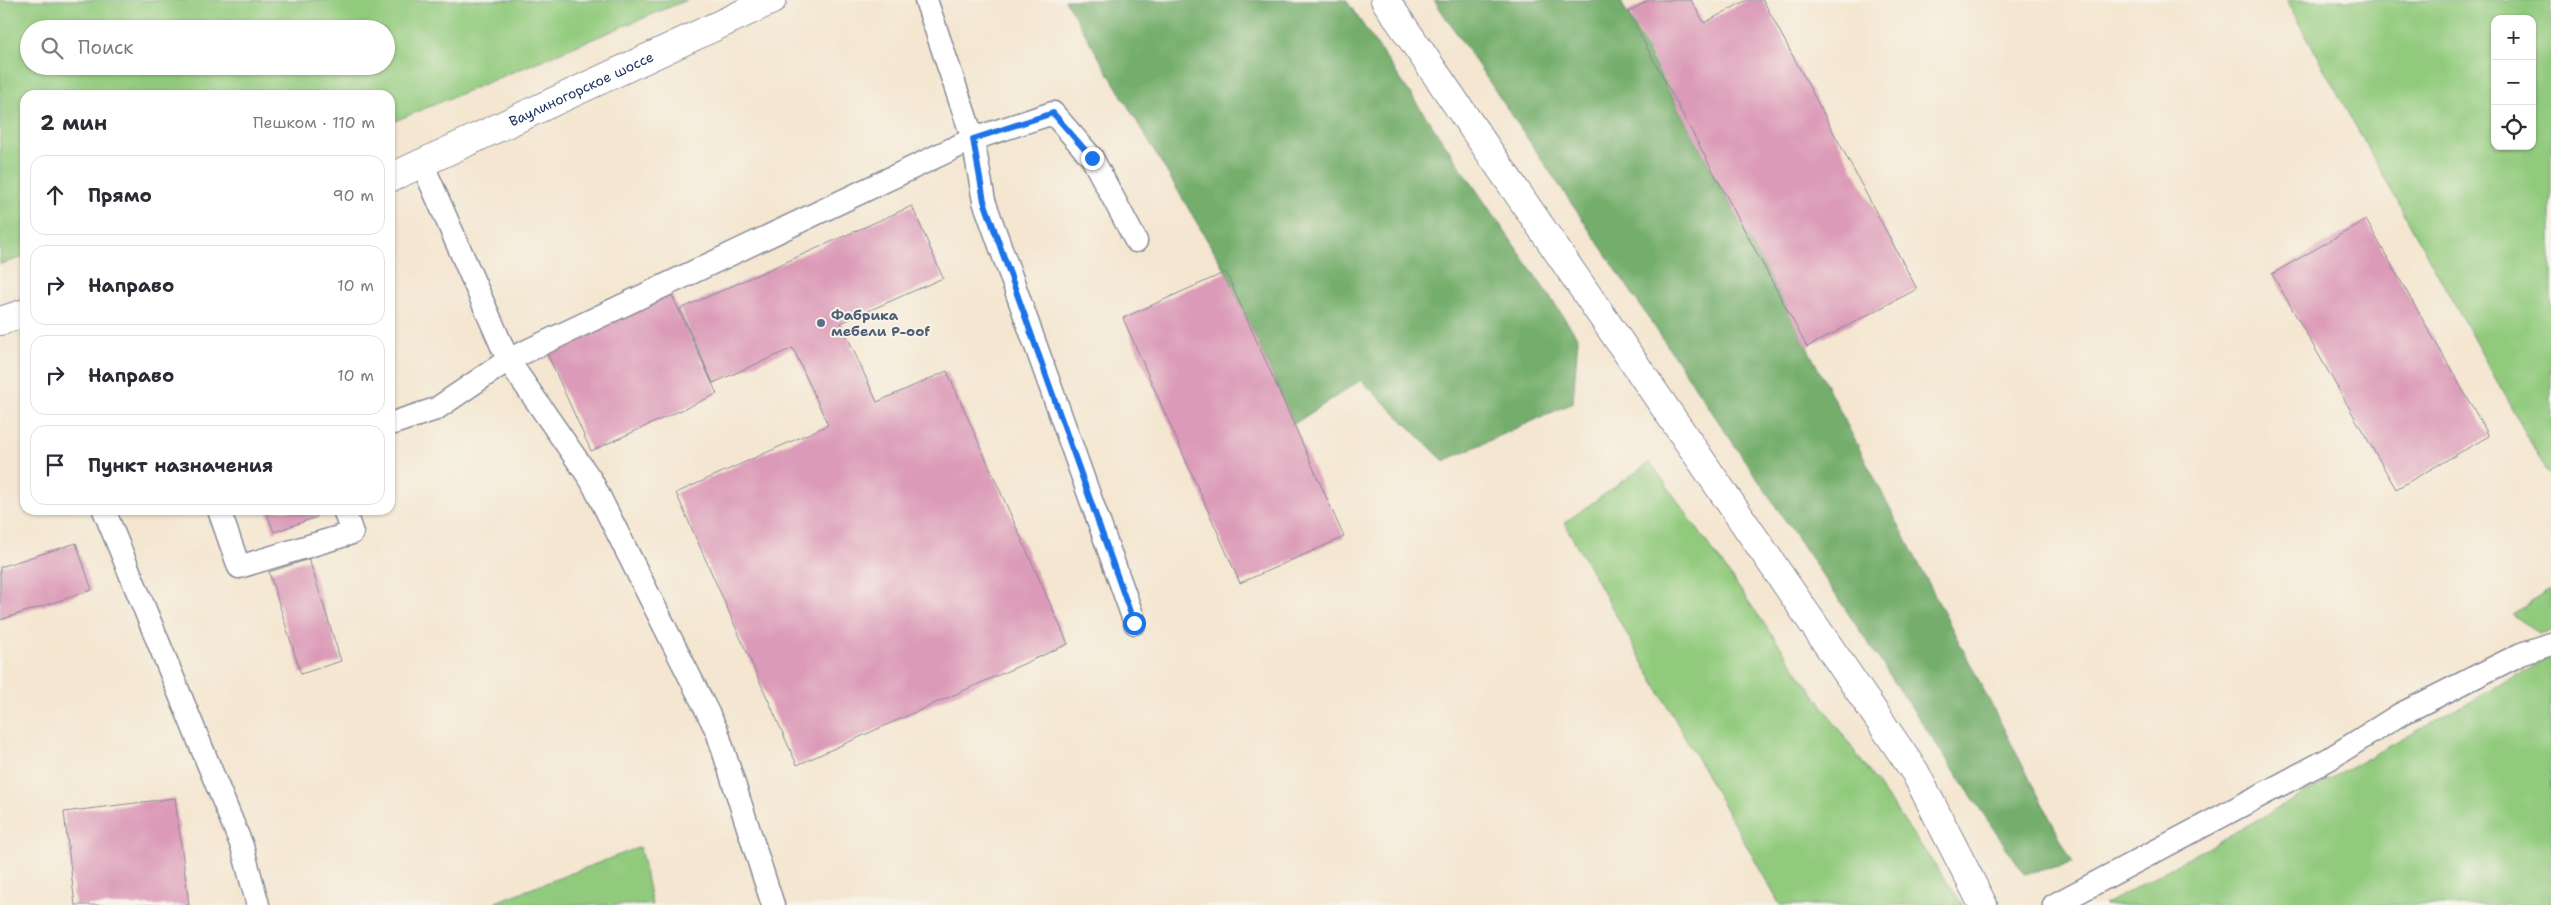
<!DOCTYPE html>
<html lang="ru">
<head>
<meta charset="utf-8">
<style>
	body { margin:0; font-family:"Shantell Sans",sans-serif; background:#f7f7f7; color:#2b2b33 }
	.controls { position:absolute; right:15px; top:15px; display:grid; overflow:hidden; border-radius:10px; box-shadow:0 1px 4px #0004 }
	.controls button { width:45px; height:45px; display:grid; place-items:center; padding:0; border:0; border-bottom:1px solid #e1e1e2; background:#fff; color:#2b2b33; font:25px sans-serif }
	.stop { position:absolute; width:15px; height:15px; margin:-11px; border:4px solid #1a73e8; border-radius:50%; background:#fff }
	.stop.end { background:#1a73e8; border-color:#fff; box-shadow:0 1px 5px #0008 }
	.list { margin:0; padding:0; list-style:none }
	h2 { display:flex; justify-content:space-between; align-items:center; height:65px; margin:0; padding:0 20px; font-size:21px }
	h2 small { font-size:16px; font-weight:400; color:#7c7c81 }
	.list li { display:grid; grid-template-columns:32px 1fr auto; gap:15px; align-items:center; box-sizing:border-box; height:80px; margin:0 10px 10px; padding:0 10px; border:1px solid #e1e1e2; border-radius:15px }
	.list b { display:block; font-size:19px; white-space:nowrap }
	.list em { font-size:16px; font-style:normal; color:#7c7c81 }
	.icon { flex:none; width:28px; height:28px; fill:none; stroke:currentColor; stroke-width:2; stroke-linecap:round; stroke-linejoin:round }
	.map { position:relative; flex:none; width:2551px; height:905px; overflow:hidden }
	.search { position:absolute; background:#fff; box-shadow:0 1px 4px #0004; left:20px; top:20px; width:375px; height:55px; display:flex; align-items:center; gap:12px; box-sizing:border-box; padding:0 18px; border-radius:28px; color:#7c7c81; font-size:19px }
	.panel { position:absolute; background:#fff; box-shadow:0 1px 4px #0004; left:20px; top:90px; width:375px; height:425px; border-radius:15px }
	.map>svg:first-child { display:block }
	.green { fill:#91ca7d; stroke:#567c6e; fill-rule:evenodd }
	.forest { fill:#74ae6c; stroke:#486e65 }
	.building { fill:#db9ab7 }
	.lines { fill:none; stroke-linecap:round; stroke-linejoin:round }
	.service-casing { stroke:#888a97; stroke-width:25 }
	.minor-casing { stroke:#888a97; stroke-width:30 }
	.tertiary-casing { stroke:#888a97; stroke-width:30 }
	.service { stroke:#fff; stroke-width:22 }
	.minor { stroke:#fff; stroke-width:28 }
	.tertiary { stroke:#fff; stroke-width:28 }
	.route { stroke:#1a73e8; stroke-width:6 }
	.service-dot { fill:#5c6f8a; stroke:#f7f3e8; stroke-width:2 }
	.labels { text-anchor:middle; stroke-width:4; stroke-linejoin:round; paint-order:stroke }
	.street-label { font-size:14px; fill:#1b2f5e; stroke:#f7f3e8 }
	.service-label { font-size:14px; font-weight:bold; fill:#4e5e75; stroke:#f7f3e8; text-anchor:start }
</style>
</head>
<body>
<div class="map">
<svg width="2551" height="905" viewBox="0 0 2551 905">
	<rect width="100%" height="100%" fill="#f7f3e8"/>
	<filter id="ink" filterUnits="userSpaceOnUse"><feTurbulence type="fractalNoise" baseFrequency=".02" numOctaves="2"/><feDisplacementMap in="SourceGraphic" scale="10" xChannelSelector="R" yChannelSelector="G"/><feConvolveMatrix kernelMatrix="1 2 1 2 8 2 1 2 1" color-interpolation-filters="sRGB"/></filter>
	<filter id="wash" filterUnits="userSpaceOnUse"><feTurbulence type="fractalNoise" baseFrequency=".0096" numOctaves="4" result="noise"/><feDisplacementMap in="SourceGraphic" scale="20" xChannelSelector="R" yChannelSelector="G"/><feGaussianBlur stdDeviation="1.12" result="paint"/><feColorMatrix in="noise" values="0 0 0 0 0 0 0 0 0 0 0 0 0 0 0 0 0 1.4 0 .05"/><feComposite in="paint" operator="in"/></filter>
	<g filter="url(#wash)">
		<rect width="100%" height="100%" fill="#f4e6d0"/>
		<!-- green -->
		<g class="green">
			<path d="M0 0H687L390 123V95H25V257L0 264ZM29 29H386V66H29Z"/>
			<path d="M2286 0H2551V479ZM2495 19H2532V146H2495Z"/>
			<polygon points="1650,462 1963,905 1780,905 1564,523"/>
			<polygon points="2551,590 2551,631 2539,633 2512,614"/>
			<polygon points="2550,657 2551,905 2104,905"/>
			<polygon points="640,847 652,905 497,905 496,902"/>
		</g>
		<!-- forest -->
		<g class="forest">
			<polygon points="1065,0 1346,0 1578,338 1573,403 1444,461 1361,380 1294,424 1226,272"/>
			<polygon points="1434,0 1620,0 1807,347 2073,863 2024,874"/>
		</g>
		<g id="blocks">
			<!-- building -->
			<g class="building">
				<polygon points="1649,0 1691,0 1704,23 1747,0 1763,0 1917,289 1807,347 1628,12"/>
				<polygon points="912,206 943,278 841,323 877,402 947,371 1068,644 797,765 676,493 828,425 793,348 713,383 680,309"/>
				<polygon points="2366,220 2489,436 2396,489 2272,274"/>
				<polygon points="1226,272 1344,537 1240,583 1123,318"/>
				<polygon points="667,284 717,394 591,451 541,340"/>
				<polygon points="266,510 315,510 317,517 274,532"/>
				<polygon points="76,543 92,590 0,620 0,567"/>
				<polygon points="309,559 341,661 301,674 269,572"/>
				<polygon points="175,798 189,905 75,905 64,812"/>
			</g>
		</g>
	</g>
	<g filter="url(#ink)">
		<use href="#blocks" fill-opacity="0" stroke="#888a97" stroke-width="1"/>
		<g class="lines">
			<!-- service casing -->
			<g class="service-casing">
				<g id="service">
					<polyline points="390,424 436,409 508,360 422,163"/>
					<polyline points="104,510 242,846 258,905"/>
					<polyline points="219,510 239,567 352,533 344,510"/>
					<polyline points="1135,623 984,201 973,139 1053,113 1092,158 1136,241"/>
					<polyline points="773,905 717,731 591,480 508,360 973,139 926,0"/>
					<polyline points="2054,905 2329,759 2399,715 2521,654 2551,644"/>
				</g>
			</g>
			<!-- minor casing -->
			<g class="minor-casing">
				<polyline id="minor" points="1385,0 1915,772 1983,905"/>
			</g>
			<!-- tertiary casing -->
			<g class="tertiary-casing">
				<g id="tertiary">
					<path id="s1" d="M390 178 772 0"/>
					<polyline points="0,321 25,313"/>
				</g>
			</g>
			<!-- service -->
			<use href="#service" class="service"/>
			<!-- minor -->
			<use href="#minor" class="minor"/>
			<!-- tertiary -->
			<use href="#tertiary" class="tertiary"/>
		</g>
	</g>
	<g class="lines" filter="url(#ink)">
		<!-- route -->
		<polyline class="route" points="1092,158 1053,113 973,139 984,201 1134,623"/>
	</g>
	<!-- markers -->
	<circle class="service-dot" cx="821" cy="323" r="5"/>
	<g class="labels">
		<!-- street labels -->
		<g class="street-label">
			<text dy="5" stroke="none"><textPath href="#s1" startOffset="211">Ваулиногорское шоссе</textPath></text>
		</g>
		<!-- service labels -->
		<g class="service-label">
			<text x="831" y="320">Фабрика<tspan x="831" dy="16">мебели P-oof</tspan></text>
		</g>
	</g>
</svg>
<div class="controls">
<button>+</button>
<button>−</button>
<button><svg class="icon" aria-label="locate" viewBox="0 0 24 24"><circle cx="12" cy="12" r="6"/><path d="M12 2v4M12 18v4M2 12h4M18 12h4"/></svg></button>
</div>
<div class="stop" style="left:1134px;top:623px"></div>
<div class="stop end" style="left:1092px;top:158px"></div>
<div class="search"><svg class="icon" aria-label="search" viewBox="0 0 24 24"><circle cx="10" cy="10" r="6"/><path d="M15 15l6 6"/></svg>Поиск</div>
<section class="panel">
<h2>2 мин<small>Пешком · 110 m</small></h2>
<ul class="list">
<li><svg class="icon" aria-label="ahead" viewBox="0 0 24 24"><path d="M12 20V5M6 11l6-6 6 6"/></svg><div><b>Прямо</b></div><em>90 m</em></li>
<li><svg class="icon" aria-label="right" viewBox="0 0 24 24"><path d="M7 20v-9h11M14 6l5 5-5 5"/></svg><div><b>Направо</b></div><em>10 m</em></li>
<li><svg class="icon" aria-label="right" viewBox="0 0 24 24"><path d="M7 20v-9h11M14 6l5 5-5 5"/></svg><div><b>Направо</b></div><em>10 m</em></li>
<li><svg class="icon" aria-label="arrive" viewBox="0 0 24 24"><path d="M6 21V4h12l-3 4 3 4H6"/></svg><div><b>Пункт назначения</b></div></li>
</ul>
</section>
</div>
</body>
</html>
